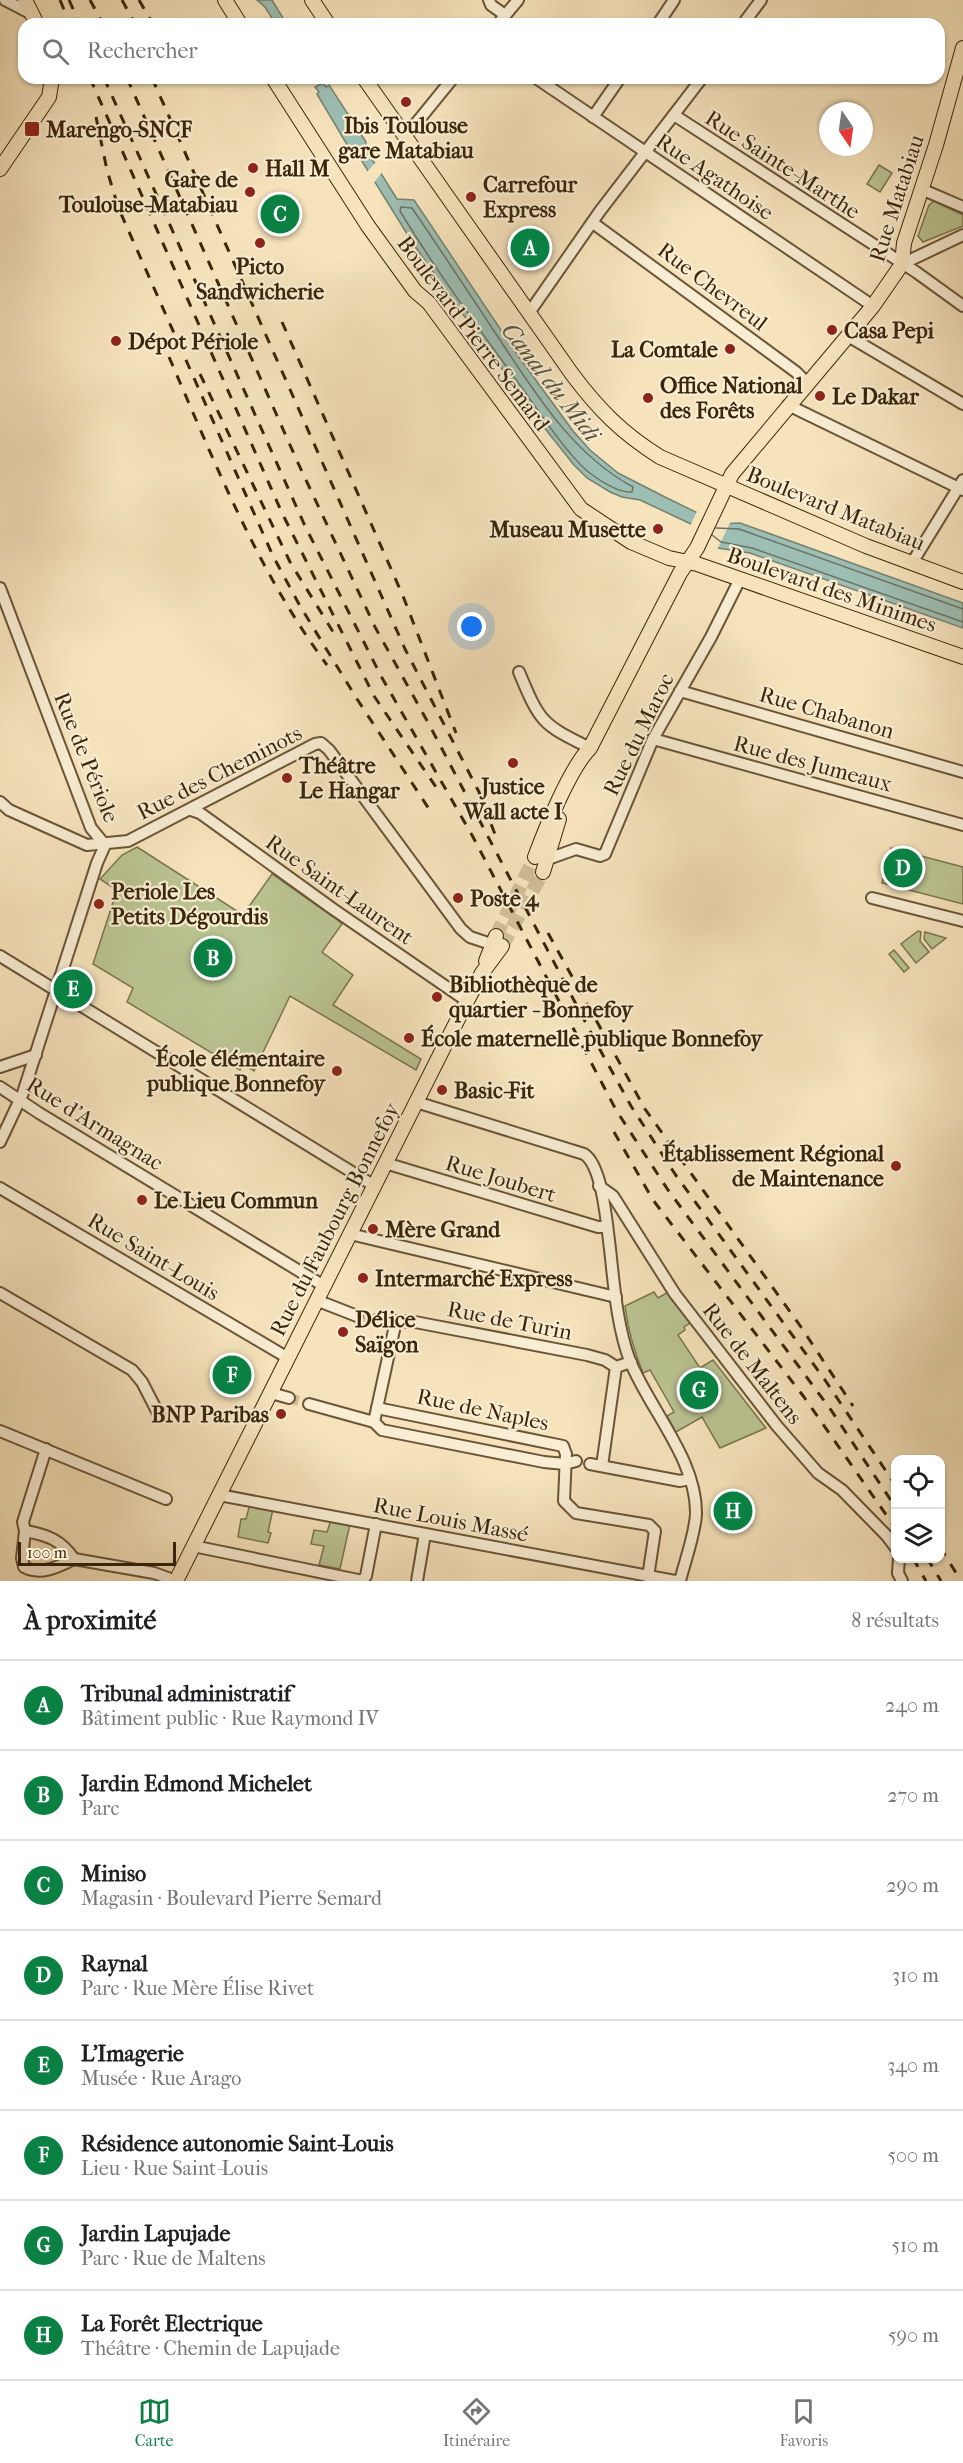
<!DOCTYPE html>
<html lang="fr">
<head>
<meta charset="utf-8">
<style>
	body { margin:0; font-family:"IM FELL French Canon",serif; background:#f6f6f6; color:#202124 }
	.controls { position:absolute; right:18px; bottom:18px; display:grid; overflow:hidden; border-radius:12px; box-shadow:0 2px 4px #0004 }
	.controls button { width:54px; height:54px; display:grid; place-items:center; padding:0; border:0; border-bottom:2px solid #e0e0e0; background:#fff; color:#202124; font:30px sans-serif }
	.compass { position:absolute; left:819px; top:102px; width:54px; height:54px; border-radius:50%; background:#fff; box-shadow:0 2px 4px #0004; rotate:167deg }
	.scale { position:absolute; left:18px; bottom:15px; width:158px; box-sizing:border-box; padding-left:6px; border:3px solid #3b260a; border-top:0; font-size:16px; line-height:21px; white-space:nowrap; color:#3b260a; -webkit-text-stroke:4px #f9edd3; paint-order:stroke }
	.you { position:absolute; left:472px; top:627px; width:21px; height:21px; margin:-15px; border:4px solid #fff; border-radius:50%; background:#1a73e8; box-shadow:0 0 0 9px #1a73e833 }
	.badge { display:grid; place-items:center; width:39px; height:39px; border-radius:50%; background:#0b8043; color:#fff; font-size:20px; font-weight:700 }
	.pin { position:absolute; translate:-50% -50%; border:3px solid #fff; box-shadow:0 2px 6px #0006 }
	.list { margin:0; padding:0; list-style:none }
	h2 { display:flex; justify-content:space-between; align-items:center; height:78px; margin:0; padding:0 24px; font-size:26px }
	h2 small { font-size:20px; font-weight:400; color:#757577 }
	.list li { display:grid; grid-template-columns:39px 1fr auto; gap:18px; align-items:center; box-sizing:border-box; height:90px; padding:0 24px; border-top:2px solid #e0e0e0 }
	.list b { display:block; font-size:22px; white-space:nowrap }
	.list p { margin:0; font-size:20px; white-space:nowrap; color:#757577 }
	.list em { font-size:20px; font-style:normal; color:#757577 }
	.icon { flex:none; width:33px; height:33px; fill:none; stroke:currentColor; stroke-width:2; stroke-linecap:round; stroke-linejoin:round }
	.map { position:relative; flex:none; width:963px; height:1581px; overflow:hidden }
	.search { position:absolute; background:#fff; box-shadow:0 2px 4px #0004; left:18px; right:18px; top:18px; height:66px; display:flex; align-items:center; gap:15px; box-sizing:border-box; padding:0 21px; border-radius:18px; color:#757577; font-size:22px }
	.sheet { height:798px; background:#fff }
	nav { display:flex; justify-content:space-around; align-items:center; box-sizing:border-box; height:84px; border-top:2px solid #e0e0e0; background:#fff; font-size:16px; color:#757577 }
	nav a { display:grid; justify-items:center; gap:3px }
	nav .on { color:#0b8043 }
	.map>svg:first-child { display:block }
	.green { fill:#bac492; stroke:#7a754e; stroke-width:1.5 }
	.water { fill:#9dbeb4; stroke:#768170; stroke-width:1.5 }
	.pier { fill:#f6e3bc }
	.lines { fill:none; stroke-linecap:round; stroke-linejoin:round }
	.shore { stroke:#6c725f; stroke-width:1.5 }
	.minor-tunnel { stroke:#d1bd98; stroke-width:10; stroke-dasharray:10 5; stroke-linecap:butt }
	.major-tunnel { stroke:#d1bd98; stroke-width:14; stroke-dasharray:14 7; stroke-linecap:butt }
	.minor-casing { stroke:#6a5536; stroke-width:14 }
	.major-casing { stroke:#3b260a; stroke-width:16 }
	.minor { stroke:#f9edd3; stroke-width:10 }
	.major { stroke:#f6e3bc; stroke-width:14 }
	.rail { stroke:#3b260a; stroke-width:3; stroke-dasharray:10 10; stroke-linecap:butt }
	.poi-dot { fill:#8f2418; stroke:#f9edd3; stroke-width:2 }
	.labels { text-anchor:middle; stroke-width:4.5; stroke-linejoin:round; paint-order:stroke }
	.poi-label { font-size:22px; font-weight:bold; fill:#3b260a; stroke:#f9edd3; text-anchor:start }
	.street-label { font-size:22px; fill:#3b260a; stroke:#f9edd3 }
	.water-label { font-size:24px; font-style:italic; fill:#58543d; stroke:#f9edd3 }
</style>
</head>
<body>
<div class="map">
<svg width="963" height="1581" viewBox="0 0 963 1581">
	<rect width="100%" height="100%" fill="#f6e3bc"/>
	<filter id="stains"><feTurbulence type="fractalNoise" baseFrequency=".00333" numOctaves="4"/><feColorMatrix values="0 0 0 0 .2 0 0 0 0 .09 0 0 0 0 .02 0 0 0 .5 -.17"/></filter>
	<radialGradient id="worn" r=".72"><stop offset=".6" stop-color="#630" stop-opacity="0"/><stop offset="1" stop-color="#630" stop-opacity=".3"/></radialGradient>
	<!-- green -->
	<g class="green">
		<polygon points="879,165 892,173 880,192 867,184"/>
		<polygon points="934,201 963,215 963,226 923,242 918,236 929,205"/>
		<polygon points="137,847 243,915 272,874 336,919 342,924 322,952 353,975 333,1005 421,1059 416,1070 290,996 254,1071 243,1064 240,1070 127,1002 133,988 93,964 117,890 100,879 122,855"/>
		<polygon points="891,848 963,867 963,904 882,883"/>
		<polygon points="918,931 921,932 920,941 929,952 916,963 901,944"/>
		<polygon points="925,932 946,938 932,949 924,939"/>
		<polygon points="894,950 909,968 904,972 889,954"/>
		<path d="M670 1291 690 1318V1323L684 1327 685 1330 678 1335 700 1368 713 1360 766 1428 720 1448 702 1417 676 1432 667 1416 674 1412 650 1370 643 1373C634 1351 628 1330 625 1306L654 1292 658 1298Z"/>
		<polygon points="250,1504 273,1509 268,1532 271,1533 268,1543 238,1537 241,1519 246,1519"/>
		<polygon points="331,1520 350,1524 340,1569 319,1565 324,1546 311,1544 314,1530 327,1532"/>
	</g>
	<!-- water -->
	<g class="water">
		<polygon points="257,0 272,0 283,18 275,23 265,7"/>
		<polygon points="323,83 326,87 329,85 366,142 365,148 397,199 414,200 519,357 573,431 590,450 618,473 663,496 720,524 740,523 963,603 963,628 750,553 718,548 691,524 640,500 622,497 610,492 587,478 574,465 535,416 414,245 357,153 352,153 317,94 319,92 315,87"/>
		<circle cx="224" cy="967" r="8"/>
	</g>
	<!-- pier -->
	<g class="pier">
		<polygon points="377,161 383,171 373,184 366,173"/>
		<polygon points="698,509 721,520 732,519 717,550 690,526"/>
	</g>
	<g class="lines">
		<!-- shore -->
		<g class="shore">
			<path d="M401 207 412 208C440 249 467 290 494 331 532 388 570 453 633 487L632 492C619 493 602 482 591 474 570 458 541 415 525 392 482 333 438 274 400 211Z"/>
			<polyline points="716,528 739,529 963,609"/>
			<polyline points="712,535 721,542 752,548 963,622"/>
		</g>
		<!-- minor-tunnel -->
		<g class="minor-tunnel">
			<polyline points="357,1316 377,1320"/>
			<polyline points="289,1398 309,1404"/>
		</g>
		<!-- major-tunnel -->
		<g class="major-tunnel">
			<polyline points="496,936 535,857"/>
			<polyline points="502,946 543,872"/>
		</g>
		<!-- minor casing -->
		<g class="minor-casing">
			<g id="minor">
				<polyline points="5,0 32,14"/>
				<polyline points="489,0 491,5 505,15"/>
				<polyline points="498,24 518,0"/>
				<polyline points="658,24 674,0"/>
				<polyline points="743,24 761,0"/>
				<polyline points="536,78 873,306"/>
				<polyline points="674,115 916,272 963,306"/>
				<polyline points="593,117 620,78"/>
				<polyline points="405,137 453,78"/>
				<polyline points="921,189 963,207"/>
				<polyline points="593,223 796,372 807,383"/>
				<polyline points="902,264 963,235"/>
				<polyline points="529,313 600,211 702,78"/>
				<polyline points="848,336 963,404"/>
				<polyline points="788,405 963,490"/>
				<polyline points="912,563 963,480"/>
				<polyline points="0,588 91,828 105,845"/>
				<path d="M519 672C540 722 541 724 590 748"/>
				<polyline points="680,691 963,772"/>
				<polyline points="653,739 963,825"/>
				<polyline points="0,802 9,810 87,845 128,841 315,744 321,743 329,750 461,929 470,937 491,944 493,951"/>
				<polyline points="191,810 200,813 333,909 467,1001"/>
				<polyline points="548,859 576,849 600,856 605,854 653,739 711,637 740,579"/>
				<polyline points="872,898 963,921"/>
				<polyline points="0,956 373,1185"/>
				<polyline points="0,1067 36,1055"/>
				<polyline points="0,1087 39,1113 324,1286"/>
				<path d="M416 1102 584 1154C603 1166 607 1227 610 1249 614 1285 617 1326 630 1361 650 1410 697 1460 696 1514 695 1534 685 1561 680 1581"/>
				<polyline points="0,1142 23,1093 97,863 105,845"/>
				<polyline points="385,1163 598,1227 607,1227"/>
				<polyline points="599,1186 613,1196 675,1294 777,1426 818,1473 842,1490 887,1536 896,1548"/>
				<polyline points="0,1188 288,1358"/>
				<polyline points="350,1234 616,1297"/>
				<polyline points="0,1293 132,1370 142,1382 159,1415"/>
				<polyline points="316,1300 357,1316"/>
				<polyline points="394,1321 415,1322 587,1355 605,1360 616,1367 631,1362"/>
				<polyline points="271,1393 289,1398"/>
				<polyline points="309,1404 374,1422 394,1330 394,1321 377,1320"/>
				<polyline points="377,1408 563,1446 566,1454 564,1501 576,1513 649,1525 655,1531 648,1577"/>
				<polyline points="374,1422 382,1430 544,1462 565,1464 576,1461"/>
				<polyline points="0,1431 166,1499"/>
				<path d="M46 1449 23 1522 25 1531C48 1535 61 1540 74 1559"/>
				<polyline points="590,1464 680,1481 690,1479"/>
				<polyline points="602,1466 616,1367"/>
				<polyline points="219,1495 675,1581"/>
				<path d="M25 1531 22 1558 24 1567C40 1576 58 1567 74 1559"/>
				<polyline points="193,1546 363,1581"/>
				<polyline points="899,1558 898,1573 902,1581"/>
				<polyline points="74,1559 154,1573 176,1581"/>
				<polyline points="362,1581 366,1576 376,1524"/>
				<polyline points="417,1581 425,1534"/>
			</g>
		</g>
		<!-- major casing -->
		<g class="major-casing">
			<g id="major">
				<polyline points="25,0 37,24"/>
				<polyline points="225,0 240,24"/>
				<polyline points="312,0 328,24"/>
				<polyline points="273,78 368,226 415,291 429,303 581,509 631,542 669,558 697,564 963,657"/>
				<path d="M364 78 572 374C599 410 622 433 660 457L866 546 963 582"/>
				<polyline points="0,169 49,97 52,78"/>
				<path d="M535 857C545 830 570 768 590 748L680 573 697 548 732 474 873 306 902 264 904 243 936 145 963 48"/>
				<polyline points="543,872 559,819"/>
				<polyline points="486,961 496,936"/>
				<polyline points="176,1581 467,1001 482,973 502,946"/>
			</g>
		</g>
		<!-- minor -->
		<use href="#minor" class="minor"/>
		<!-- major -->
		<use href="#major" class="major"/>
		<!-- rail -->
		<g class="rail">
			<polyline points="60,0 70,24"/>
			<polyline points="69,0 80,24"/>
			<polyline points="90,0 103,24"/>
			<polyline points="122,0 135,24"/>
			<polyline points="139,0 153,24"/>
			<polyline points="90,78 282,513 374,696 440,793"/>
			<polyline points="104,78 305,526 381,676 473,837 616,1110 668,1190 831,1410 896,1508"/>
			<polyline points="127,78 298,463 375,627 431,728 599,1048 631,1106 675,1174 825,1380 896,1486"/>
			<polyline points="152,78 405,649 479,792 496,837"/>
			<polyline points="96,117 107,170 118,207 273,556 300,606 357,699 433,815"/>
			<polyline points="282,322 403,596 456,733"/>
			<path d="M169 357C215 463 258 572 327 665"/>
			<polyline points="200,374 290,562 335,635"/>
			<polyline points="548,933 645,1109 801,1327 853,1406"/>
			<polyline points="614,1132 653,1200 804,1397 896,1529"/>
			<polyline points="940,1547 961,1581"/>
			<polyline points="913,1558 926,1581"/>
			<polyline points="927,1558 941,1581"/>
		</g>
	</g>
	<!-- markers -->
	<g class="poi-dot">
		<circle cx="406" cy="102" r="6"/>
		<rect x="24" y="121" width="16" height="16" rx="3"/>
		<circle cx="253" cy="168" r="6"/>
		<circle cx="250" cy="192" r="6"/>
		<circle cx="471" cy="197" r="6"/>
		<circle cx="260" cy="243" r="6"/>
		<circle cx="832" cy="330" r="6"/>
		<circle cx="116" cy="341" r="6"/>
		<circle cx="730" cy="349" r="6"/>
		<circle cx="820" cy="396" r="6"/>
		<circle cx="648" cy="398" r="6"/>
		<circle cx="658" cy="529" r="6"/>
		<circle cx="513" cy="763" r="6"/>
		<circle cx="287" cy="778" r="6"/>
		<circle cx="458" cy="898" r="6"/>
		<circle cx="99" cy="904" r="6"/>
		<circle cx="437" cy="997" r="6"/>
		<circle cx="409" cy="1038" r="6"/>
		<circle cx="337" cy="1071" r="6"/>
		<circle cx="442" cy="1090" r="6"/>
		<circle cx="896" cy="1166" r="6"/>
		<circle cx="142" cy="1200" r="6"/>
		<circle cx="373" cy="1229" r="6"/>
		<circle cx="363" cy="1278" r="6"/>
		<circle cx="343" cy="1332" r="6"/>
		<circle cx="281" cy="1414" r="6"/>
	</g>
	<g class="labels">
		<!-- poi labels -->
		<g class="poi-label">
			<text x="406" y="133" text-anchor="middle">Ibis Toulouse<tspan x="406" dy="25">gare Matabiau</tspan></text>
			<text x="46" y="137">Marengo-SNCF</text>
			<text x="265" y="176">Hall M</text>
			<text x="238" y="187" text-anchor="end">Gare de<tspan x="238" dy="25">Toulouse-Matabiau</tspan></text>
			<text x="483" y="192">Carrefour<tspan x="483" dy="25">Express</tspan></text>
			<text x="260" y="274" text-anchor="middle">Picto<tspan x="260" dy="25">Sandwicherie</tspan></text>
			<text x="844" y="338">Casa Pepi</text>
			<text x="128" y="349">Dépot Périole</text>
			<text x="718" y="357" text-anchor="end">La Comtale</text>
			<text x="660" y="393">Office National<tspan x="660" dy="25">des Forêts</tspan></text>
			<text x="832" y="404">Le Dakar</text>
			<text x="646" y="537" text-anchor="end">Museau Musette</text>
			<text x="299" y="773">Théâtre<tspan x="299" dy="25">Le Hangar</tspan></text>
			<text x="513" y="794" text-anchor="middle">Justice<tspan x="513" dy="25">Wall acte I</tspan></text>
			<text x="111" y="899">Periole Les<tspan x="111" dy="25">Petits Dégourdis</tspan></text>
			<text x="470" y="906">Poste 4</text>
			<text x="449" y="992">Bibliothèque de<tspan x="449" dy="25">quartier - Bonnefoy</tspan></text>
			<text x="421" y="1046">École maternelle publique Bonnefoy</text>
			<text x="325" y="1066" text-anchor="end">École élémentaire<tspan x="325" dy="25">publique Bonnefoy</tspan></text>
			<text x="454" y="1098">Basic-Fit</text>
			<text x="884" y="1161" text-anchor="end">Établissement Régional<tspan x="884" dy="25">de Maintenance</tspan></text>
			<text x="154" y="1208">Le Lieu Commun</text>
			<text x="385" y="1237">Mère Grand</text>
			<text x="375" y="1286">Intermarché Express</text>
			<text x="355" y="1327">Délice<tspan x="355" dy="25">Saïgon</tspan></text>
			<text x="269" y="1422" text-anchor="end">BNP Paribas</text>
		</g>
		<!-- street labels -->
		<g class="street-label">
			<text transform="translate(783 164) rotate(33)" y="8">Rue Sainte-Marthe</text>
			<text transform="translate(715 176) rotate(34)" y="8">Rue Agathoise</text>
			<text transform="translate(896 198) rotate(-72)" y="8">Rue Matabiau</text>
			<text transform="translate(713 286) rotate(37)" y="8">Rue Chevreul</text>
			<text transform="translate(474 333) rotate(53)" y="8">Boulevard Pierre Semard</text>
			<text transform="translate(836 508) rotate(22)" y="8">Boulevard Matabiau</text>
			<text transform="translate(832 589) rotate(19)" y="8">Boulevard des Minimes</text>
			<text transform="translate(827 712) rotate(16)" y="8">Rue Chabanon</text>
			<text transform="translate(638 734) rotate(-64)" y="8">Rue du Maroc</text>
			<text transform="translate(87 757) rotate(68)" y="8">Rue de Périole</text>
			<text transform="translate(813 763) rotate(15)" y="8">Rue des Jumeaux</text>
			<text transform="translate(219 772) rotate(-27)" y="8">Rue des Cheminots</text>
			<text transform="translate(340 889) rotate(35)" y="8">Rue Saint-Laurent</text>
			<text transform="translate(95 1123) rotate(32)" y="8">Rue d'Armagnac</text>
			<text transform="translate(501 1178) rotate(17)" y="8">Rue Joubert</text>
			<text transform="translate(334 1219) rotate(-63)" y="8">Rue du Faubourg Bonnefoy</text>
			<text transform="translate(154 1256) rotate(31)" y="8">Rue Saint-Louis</text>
			<text transform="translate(510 1320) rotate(11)" y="8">Rue de Turin</text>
			<text transform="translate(753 1363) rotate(52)" y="8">Rue de Maltens</text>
			<text transform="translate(483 1409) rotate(12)" y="8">Rue de Naples</text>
			<text transform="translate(451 1519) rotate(11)" y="8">Rue Louis Massé</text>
		</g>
		<!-- water labels -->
		<g class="water-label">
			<text transform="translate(551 382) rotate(52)" y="8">Canal du Midi</text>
		</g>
	</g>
	<rect width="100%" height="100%" filter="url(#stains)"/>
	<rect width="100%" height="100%" fill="url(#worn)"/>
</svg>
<div class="controls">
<button><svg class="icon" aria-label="locate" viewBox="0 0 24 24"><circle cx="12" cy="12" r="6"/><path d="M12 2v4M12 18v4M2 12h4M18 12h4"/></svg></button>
<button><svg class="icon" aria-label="layers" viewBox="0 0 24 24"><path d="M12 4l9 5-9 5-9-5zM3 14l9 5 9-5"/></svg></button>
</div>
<svg class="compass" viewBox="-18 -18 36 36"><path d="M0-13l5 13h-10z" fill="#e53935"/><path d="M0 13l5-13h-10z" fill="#757577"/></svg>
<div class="scale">100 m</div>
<div class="you"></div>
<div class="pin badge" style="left:530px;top:248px">A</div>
<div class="pin badge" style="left:213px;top:958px">B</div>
<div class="pin badge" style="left:280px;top:214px">C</div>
<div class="pin badge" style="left:903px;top:868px">D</div>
<div class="pin badge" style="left:73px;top:989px">E</div>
<div class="pin badge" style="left:232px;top:1375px">F</div>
<div class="pin badge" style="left:699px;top:1390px">G</div>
<div class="pin badge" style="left:733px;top:1511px">H</div>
<div class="search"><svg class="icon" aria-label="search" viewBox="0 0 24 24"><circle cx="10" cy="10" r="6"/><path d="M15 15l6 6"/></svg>Rechercher</div>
</div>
<section class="sheet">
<h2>À proximité<small>8 résultats</small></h2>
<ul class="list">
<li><span class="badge">A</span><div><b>Tribunal administratif</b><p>Bâtiment public · Rue Raymond IV</p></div><em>240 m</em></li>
<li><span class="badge">B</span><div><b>Jardin Edmond Michelet</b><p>Parc</p></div><em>270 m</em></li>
<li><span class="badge">C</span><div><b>Miniso</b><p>Magasin · Boulevard Pierre Semard</p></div><em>290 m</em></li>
<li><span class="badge">D</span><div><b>Raynal</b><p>Parc · Rue Mère Élise Rivet</p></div><em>310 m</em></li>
<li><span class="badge">E</span><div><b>L'Imagerie</b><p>Musée · Rue Arago</p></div><em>340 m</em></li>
<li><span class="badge">F</span><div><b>Résidence autonomie Saint-Louis</b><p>Lieu · Rue Saint-Louis</p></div><em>500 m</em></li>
<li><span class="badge">G</span><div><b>Jardin Lapujade</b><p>Parc · Rue de Maltens</p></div><em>510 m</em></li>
<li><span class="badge">H</span><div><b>La Forêt Electrique</b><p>Théâtre · Chemin de Lapujade</p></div><em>590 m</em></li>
</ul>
</section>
<nav>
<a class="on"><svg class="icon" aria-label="map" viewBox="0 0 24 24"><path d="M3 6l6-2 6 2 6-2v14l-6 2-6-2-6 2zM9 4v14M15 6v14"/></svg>Carte</a>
<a><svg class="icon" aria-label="directions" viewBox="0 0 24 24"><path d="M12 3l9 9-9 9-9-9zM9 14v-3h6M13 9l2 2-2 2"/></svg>Itinéraire</a>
<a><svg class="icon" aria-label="saved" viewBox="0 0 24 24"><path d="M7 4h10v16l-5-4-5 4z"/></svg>Favoris</a>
</nav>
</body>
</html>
